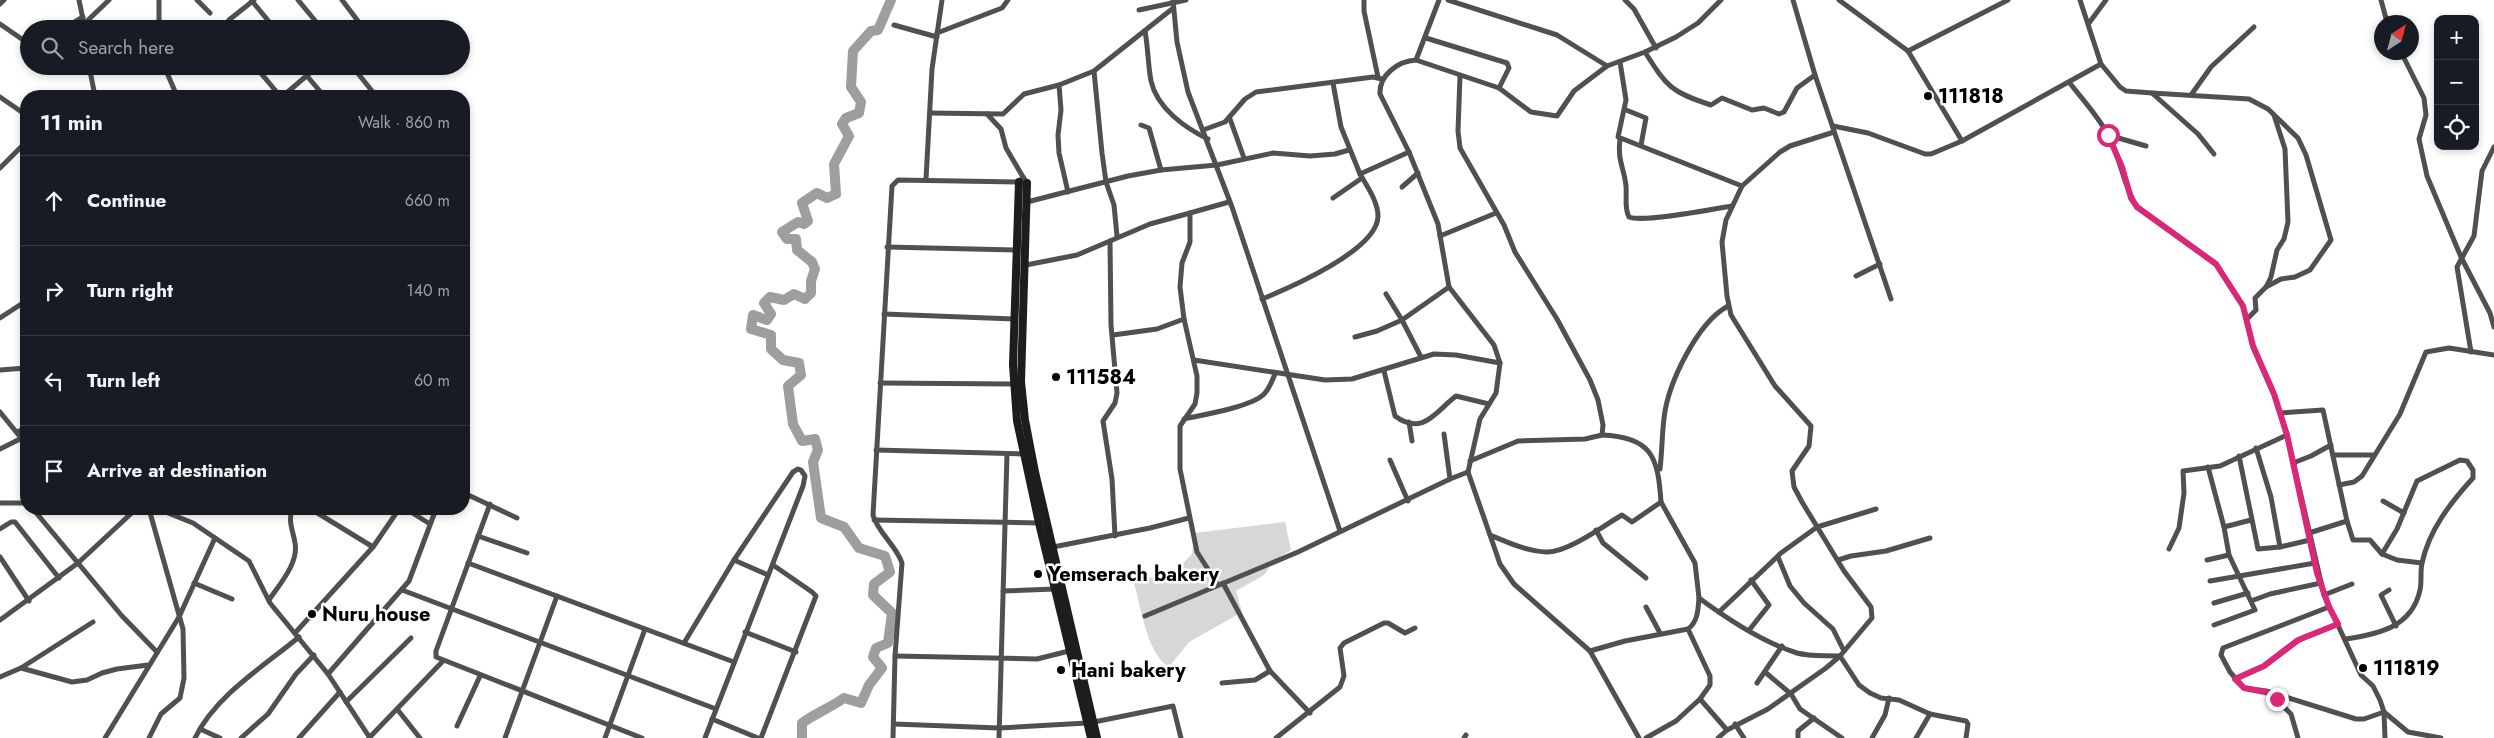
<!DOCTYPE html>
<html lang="en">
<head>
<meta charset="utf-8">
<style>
	body { margin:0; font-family:Jost,sans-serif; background:#20242c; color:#f1f3f6 }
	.controls { position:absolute; right:15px; top:15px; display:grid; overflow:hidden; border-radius:10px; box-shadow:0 2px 8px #0003 }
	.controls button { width:45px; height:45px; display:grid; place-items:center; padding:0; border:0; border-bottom:1px solid #363941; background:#171b24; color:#f1f3f6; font:25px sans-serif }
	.compass { position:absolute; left:2374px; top:15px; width:45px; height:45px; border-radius:50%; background:#171b24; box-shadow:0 2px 8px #0003; rotate:36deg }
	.stop { position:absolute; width:15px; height:15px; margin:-11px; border:4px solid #db2777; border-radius:50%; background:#fff }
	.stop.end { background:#db2777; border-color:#fff; box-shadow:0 1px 5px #0008 }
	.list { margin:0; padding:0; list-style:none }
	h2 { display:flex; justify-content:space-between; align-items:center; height:65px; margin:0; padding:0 20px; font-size:21px }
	h2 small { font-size:16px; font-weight:400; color:#9ea1a6 }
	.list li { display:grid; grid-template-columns:32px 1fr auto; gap:15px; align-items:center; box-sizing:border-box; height:90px; padding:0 20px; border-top:1px solid #363941 }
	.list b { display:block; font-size:19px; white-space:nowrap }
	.list em { font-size:16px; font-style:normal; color:#9ea1a6 }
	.icon { flex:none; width:28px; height:28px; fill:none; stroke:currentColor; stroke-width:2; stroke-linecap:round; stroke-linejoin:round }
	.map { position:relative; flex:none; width:2494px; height:738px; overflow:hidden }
	.search { position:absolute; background:#171b24; box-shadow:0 2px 8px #0003; left:20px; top:20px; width:450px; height:55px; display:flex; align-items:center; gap:12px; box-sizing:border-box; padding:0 18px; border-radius:28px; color:#9ea1a6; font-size:19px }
	.panel { position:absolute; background:#171b24; box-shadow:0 2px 8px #0003; left:20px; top:90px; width:450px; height:425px; border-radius:20px }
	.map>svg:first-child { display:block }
	.green { fill:#d7d7d7 }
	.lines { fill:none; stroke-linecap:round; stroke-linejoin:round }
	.river { stroke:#9e9e9e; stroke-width:10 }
	.street { stroke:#505050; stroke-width:5 }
	.secondary { stroke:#1d1d1d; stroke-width:8 }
	.route { stroke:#db2777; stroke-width:6 }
	.poi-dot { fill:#000; stroke:#fff; stroke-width:2 }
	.labels { text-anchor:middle; stroke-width:5; stroke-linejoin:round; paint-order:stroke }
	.poi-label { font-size:20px; font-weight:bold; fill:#000; stroke:#fff; text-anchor:start }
</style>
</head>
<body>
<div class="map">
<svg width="2494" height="738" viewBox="0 0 2494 738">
	<rect width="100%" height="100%" fill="#fff"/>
	<!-- green -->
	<path class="green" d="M1285 522 1291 550 1274 561 1264 575 1236 591 1242 612 1189 642 1169 667C1146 653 1141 605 1133 580L1148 577 1168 579 1192 554 1194 533Z"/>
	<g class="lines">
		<!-- river -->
		<path class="river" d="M802 738V723C816 713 830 708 844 698L861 703 869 685 882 668 873 657 876 648 888 643 892 613 873 595 874 584 890 572 885 556 859 548 844 527 821 518 813 462 818 450 815 439 802 441 793 424 788 386 801 375 799 363 783 360 771 349V335L751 329 753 315 767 320 771 314 764 303 770 297 784 300 794 294 805 299 811 293V281L815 269 812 262 797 250 796 239H787L782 232 798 222 804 224 808 221 802 203 817 193 827 198 836 194 834 164 849 136 842 124 846 118 859 113 861 102 851 87 853 51 871 31 878 30 891 0"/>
		<!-- street -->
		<g class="street">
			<polyline points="79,0 85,29"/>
			<polyline points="159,0 159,29"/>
			<polyline points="197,0 210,13"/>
			<polyline points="298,0 322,29"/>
			<polyline points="342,0 364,29"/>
			<polyline points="1173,0 1177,42 1188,92 1232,207 1340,531"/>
			<polyline points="1364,0 1364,11 1378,77"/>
			<polyline points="1448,0 1557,35 1607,66"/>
			<polyline points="1625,0 1634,9 1656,48"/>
			<polyline points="1793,0 1815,75 1891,299"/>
			<polyline points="1839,0 1908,51 1962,141 2101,64 2080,0"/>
			<polyline points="2381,0 2387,22"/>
			<polyline points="252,1 275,29"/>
			<polyline points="0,4 4,0"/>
			<polyline points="1139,10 1186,0"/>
			<polyline points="2089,23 2106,0"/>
			<polyline points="0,24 29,44"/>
			<polyline points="84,24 109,0"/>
			<polyline points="894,25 937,37"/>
			<polyline points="63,29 83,17"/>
			<polyline points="224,29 229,20 254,0"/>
			<path d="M1145 31C1148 47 1148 65 1151 81 1157 108 1185 128 1208 139"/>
			<polyline points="937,33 1002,8 1008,0"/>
			<polyline points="1426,38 1507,63 1509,68 1499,88"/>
			<polyline points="1908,51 2008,0"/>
			<path d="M1645 52C1667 87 1671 92 1711 105L1722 98 1752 110 1764 108 1779 114 1784 112 1797 88 1815 75"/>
			<polyline points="2401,52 2424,98 2426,115 2419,139 2427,176 2461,257 2490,313 2494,327"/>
			<polyline points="1416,60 1499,88 1531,112 1557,116 1574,91 1607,66 1645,52 1676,37 1698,23 1721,0"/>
			<polyline points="1620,62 1626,100 1618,137 1742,186"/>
			<polyline points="2101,64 2120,87 2126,91 2152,93 2198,134 2214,154"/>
			<polyline points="89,66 95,96"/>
			<polyline points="164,66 177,96"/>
			<polyline points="255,66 280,96"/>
			<polyline points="352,66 376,96"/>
			<polyline points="396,66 400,71"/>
			<polyline points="307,76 324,96"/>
			<polyline points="1460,76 1458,131 1460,148 1504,225 1515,252 1557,319 1590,380 1598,400 1603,425 1602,435 1585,439 1518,441 1470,461"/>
			<path d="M2069 82C2082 99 2098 116 2108 135 2121 158 2123 186 2137 207L2216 264 2243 306 2253 347 2274 394 2287 435 2324 595 2361 675 2373 686 2380 700 2384 712 2385 738"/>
			<polyline points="1333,83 1341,127 1360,174 1409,152"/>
			<polyline points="2152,93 2249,99 2268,109 2298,138 2306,155 2331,240 2310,270 2295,277 2281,279 2266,287"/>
			<polyline points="2191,95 2211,67 2254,27"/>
			<polyline points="283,96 318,66"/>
			<polyline points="0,97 26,115"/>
			<polyline points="1626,110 1646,118 1641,145"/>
			<polyline points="930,113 1003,114 1024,94 1059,85"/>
			<polyline points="987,114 1001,129 1006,148 1023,177"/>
			<polyline points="1230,119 1244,158"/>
			<polyline points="1141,125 1149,128 1161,170"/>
			<polyline points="1833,126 1868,133 1925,154 1931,154 1962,141"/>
			<polyline points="1203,130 1225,122 1245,99 1256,92 1373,77 1382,79"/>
			<polyline points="2108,135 2146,146"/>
			<path d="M1620 139C1617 159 1624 168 1626 186 1627 196 1624 208 1629 217 1644 223 1712 209 1732 206"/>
			<polyline points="0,168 26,142"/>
			<polyline points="926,179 932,69 942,0"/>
			<polyline points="1402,187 1418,173"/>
			<polyline points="1068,192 1059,153 1058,135 1061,110 1059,85 1094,71"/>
			<polyline points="1333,198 1362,178"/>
			<polyline points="1027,202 1128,176 1161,170 1217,165 1273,153 1310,156 1335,154 1349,150"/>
			<polyline points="1117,236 1114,205 1106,182 1102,153 1094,71 1172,9"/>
			<polyline points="1440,236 1496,213"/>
			<polyline points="1110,241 1111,325 1117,393 1115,403 1103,421 1112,479 1115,536"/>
			<polyline points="887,247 1015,250"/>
			<polyline points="1026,265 1077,255 1150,224 1190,213"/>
			<polyline points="1856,276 1880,264"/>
			<path d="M1262 299C1289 288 1378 250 1378 216 1378 202 1367 186 1360 174"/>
			<polyline points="884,314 1014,319"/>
			<polyline points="0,318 26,301"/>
			<polyline points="2247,319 2256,310 2255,298 2266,287 2271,277 2277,250 2284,239 2288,222 2285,149 2274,115"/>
			<polyline points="1113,335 1157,329 1184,319"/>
			<polyline points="1355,337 1377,331 1402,320 1386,294"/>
			<polyline points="2471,352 2457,267 2474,236 2482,171 2494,147"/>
			<polyline points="1421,357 1402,320 1449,287"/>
			<polyline points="1194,360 1325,380 1352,379 1434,354 1456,355 1500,363"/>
			<polyline points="0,370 26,368"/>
			<path d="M1384 371 1395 416C1423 437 1436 411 1456 396L1489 404"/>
			<polyline points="880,383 1013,384"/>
			<polyline points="0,412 26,444"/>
			<polyline points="2280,413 2323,410 2347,521"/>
			<path d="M1184 419C1202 415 1250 407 1263 395 1269 390 1272 381 1275 374"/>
			<polyline points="1409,422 1412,441"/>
			<polyline points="17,432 26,428"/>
			<polyline points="1444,434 1450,479"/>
			<polyline points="2256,448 2271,497 2280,547"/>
			<polyline points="0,449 22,438"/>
			<polyline points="876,450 1023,454"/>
			<polyline points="2333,455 2374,455"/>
			<polyline points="2239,456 2258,549 2280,547 2310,540"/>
			<polyline points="1390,460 1408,501"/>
			<polyline points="2293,463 2311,456 2331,445"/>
			<polyline points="2208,467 2224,527 2251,520"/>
			<path d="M1660 469C1662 452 1662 435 1664 418 1668 383 1697 323 1728 306"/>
			<path d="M1468 472 1490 535C1507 542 1526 551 1546 552 1567 553 1603 526 1622 515L1632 522 1661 502C1658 457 1652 437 1602 435"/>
			<polyline points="2339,485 2354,482 2362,476 2400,414 2426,352 2449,348 2494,355"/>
			<polyline points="464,493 517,518"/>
			<polyline points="2383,501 2404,513"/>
			<path d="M1661 502 1695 563 1699 598C1726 618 1765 643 1797 653 1811 657 1826 655 1840 656"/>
			<polyline points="0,503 26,503"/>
			<polyline points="490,504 436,651 436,657 642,738"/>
			<polyline points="33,509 122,616 156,651"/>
			<polyline points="158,509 193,523 249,561 270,603 328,674 370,738"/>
			<polyline points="311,509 373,547"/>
			<polyline points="406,509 430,524"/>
			<polyline points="874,520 1039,523"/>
			<polyline points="0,529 11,522 15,522 59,578"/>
			<polyline points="1596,530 1603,543 1646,578"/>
			<path d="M2309 533 2347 521 2353 540H2370L2382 554 2397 529 2417 481 2460 460 2467 461 2473 470V478C2451 502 2429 530 2422 563 2420 572 2422 581 2420 590 2412 627 2379 634 2346 639"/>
			<polyline points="1490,535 1500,564 1514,584 1590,651 1639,738"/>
			<polyline points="478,536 527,553"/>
			<polyline points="1053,547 1150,528 1189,518"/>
			<polyline points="2169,549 2179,528 2184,493 2183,471 2220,466 2287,435"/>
			<polyline points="2382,554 2397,560 2422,563"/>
			<polyline points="0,557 29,601"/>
			<polyline points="1778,557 1790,586 1804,603 1833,629 1844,651"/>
			<polyline points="734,560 768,575"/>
			<polyline points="1838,560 1851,556 1886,551 1930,538"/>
			<polyline points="2207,560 2229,555"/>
			<polyline points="468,563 734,662"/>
			<polyline points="2210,581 2315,563"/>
			<polyline points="194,583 232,599"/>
			<polyline points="1223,583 1270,671 1310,713"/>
			<polyline points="1218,585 1197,552 1180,469 1180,426 1195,404 1197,393 1197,376 1184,319 1180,287 1182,263 1190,242 1190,213 1229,202"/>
			<polyline points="402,590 716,709"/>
			<polyline points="2389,590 2381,595 2396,626"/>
			<polyline points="1003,591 1055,589"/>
			<polyline points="2324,595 2352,584"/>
			<path d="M269 600C279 585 299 563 295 543 293 530 288 523 292 509"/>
			<polyline points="2251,601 2270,594 2321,583"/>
			<polyline points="2214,603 2248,593"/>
			<polyline points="1646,607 1660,633"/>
			<polyline points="2329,607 2223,648 2221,655 2230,672 2244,688 2266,691 2356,719 2364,719 2384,712"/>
			<polyline points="1719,612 1781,553 1817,527 1876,509"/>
			<path d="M1145 616 1298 552 1450 479 1468 472 1480 419 1496 393 1500 363 1494 345 1449 287 1438 224 1409 152 1380 94C1379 75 1398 61 1416 60L1439 0"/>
			<polyline points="0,620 78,563 136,509"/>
			<polyline points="2214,625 2255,610 2229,555 2224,527"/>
			<polyline points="1688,629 1710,676 1710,685 1700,699 1727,730 1768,709 1826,668 1840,656 1872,618 1871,607 1844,571 1802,502 1794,487 1792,471 1809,446 1811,426 1775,386 1731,315 1727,296 1722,242 1726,220 1742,186 1780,152 1790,146 1834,132"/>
			<polyline points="1750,629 1769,605 1751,580"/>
			<polyline points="745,632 796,652"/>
			<polyline points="295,633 373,547 399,509"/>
			<polyline points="684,643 734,560 793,472 798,469 801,470 805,476 803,486 705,738"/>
			<path d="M1590 651 1625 641 1688 629C1698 622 1698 609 1699 598"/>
			<polyline points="895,656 1037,659 1069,651"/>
			<polyline points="1840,656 1859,685 1870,693 1881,698 1899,700 1930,714 1966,721 1968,724 1966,738"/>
			<polyline points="21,668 72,682 87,680 102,673 117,669 148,665"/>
			<polyline points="1765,672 1791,694 1800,709 1842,738"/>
			<polyline points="328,674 409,581 436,509"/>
			<polyline points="0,677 21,668 93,622"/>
			<polyline points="2235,679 2264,666 2299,640 2338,624"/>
			<polyline points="1222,683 1255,680 1270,671"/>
			<polyline points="1757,683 1782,646"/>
			<polyline points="2275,694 2278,701 2291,714 2298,738"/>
			<polyline points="346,702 411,638"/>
			<polyline points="397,709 420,738"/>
			<polyline points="2384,712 2408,732 2441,738"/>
			<polyline points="712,719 758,738"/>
			<polyline points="1094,722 1173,706 1181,738"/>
			<polyline points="894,724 999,728 1087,723"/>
			<polyline points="1735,724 1744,738"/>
			<polyline points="457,726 480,676"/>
			<polyline points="200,729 220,738"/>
			<polyline points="105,738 179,617 215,538"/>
			<polyline points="149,738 161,714 180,698 184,678 183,629 149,509"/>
			<path d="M195 738C216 695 263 667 299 637"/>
			<polyline points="241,738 268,714 296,674 314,655"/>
			<polyline points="299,738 340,692"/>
			<polyline points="369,738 443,661"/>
			<polyline points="505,738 557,596"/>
			<polyline points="605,738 645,629"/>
			<polyline points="761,738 816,596 812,592 773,565"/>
			<path d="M893 738 895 656 902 563C896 545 878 533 873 515L892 186 898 180 1019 182 1023 177 1027 183"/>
			<polyline points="999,738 1007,454"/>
			<polyline points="1276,738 1340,687 1344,676 1340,648 1344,643 1384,623 1388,623 1405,633 1415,628"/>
			<polyline points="1464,738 1466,735"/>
			<polyline points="1646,738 1676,721 1700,699"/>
			<polyline points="1718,738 1727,730"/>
			<polyline points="1798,738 1798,731 1814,718"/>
			<polyline points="1872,738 1885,715 1889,698"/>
			<polyline points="1916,738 1930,714"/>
		</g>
		<!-- secondary -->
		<g class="secondary">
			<polyline points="1019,182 1013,365 1017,421 1039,523 1091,738"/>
			<polyline points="1027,183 1021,382 1025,420 1035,472 1097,738"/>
		</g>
	</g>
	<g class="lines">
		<!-- route -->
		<polyline class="route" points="2108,135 2122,167 2131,198 2137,207 2216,264 2243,306 2253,346 2274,394 2287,435 2317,573 2329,607 2338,624 2298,640 2264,666 2235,679 2244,688 2275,694 2277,699"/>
	</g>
	<!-- markers -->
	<g class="poi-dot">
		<circle cx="1928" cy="96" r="5"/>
		<circle cx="1056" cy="377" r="5"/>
		<circle cx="1038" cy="574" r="5"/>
		<circle cx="312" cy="614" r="5"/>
		<circle cx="2363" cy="668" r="5"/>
		<circle cx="1061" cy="670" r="5"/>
	</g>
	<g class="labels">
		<!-- poi labels -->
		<g class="poi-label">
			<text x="1938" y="103">111818</text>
			<text x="1066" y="384">111584</text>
			<text x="1048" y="581">Yemserach bakery</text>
			<text x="322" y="621">Nuru house</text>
			<text x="2373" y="675">111819</text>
			<text x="1071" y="677">Hani bakery</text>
		</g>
	</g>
</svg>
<div class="controls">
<button>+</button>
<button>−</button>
<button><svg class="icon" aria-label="locate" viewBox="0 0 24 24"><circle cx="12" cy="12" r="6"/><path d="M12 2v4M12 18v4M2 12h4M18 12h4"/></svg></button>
</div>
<svg class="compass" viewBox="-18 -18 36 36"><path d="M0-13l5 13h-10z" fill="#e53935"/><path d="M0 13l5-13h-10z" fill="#9ea1a6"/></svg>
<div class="stop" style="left:2108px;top:135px"></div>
<div class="stop end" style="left:2277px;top:699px"></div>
<div class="search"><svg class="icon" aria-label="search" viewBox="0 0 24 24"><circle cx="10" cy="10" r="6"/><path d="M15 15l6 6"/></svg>Search here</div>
<section class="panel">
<h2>11 min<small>Walk · 860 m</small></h2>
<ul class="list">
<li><svg class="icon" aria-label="ahead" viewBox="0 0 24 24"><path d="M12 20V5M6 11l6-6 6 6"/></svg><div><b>Continue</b></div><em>660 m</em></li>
<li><svg class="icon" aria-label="right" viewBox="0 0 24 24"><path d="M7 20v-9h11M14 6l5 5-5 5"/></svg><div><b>Turn right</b></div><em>140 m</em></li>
<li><svg class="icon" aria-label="left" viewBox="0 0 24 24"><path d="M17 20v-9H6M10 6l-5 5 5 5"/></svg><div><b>Turn left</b></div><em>60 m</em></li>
<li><svg class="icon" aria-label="arrive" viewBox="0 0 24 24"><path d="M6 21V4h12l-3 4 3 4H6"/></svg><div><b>Arrive at destination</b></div></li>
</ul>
</section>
</div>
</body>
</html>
